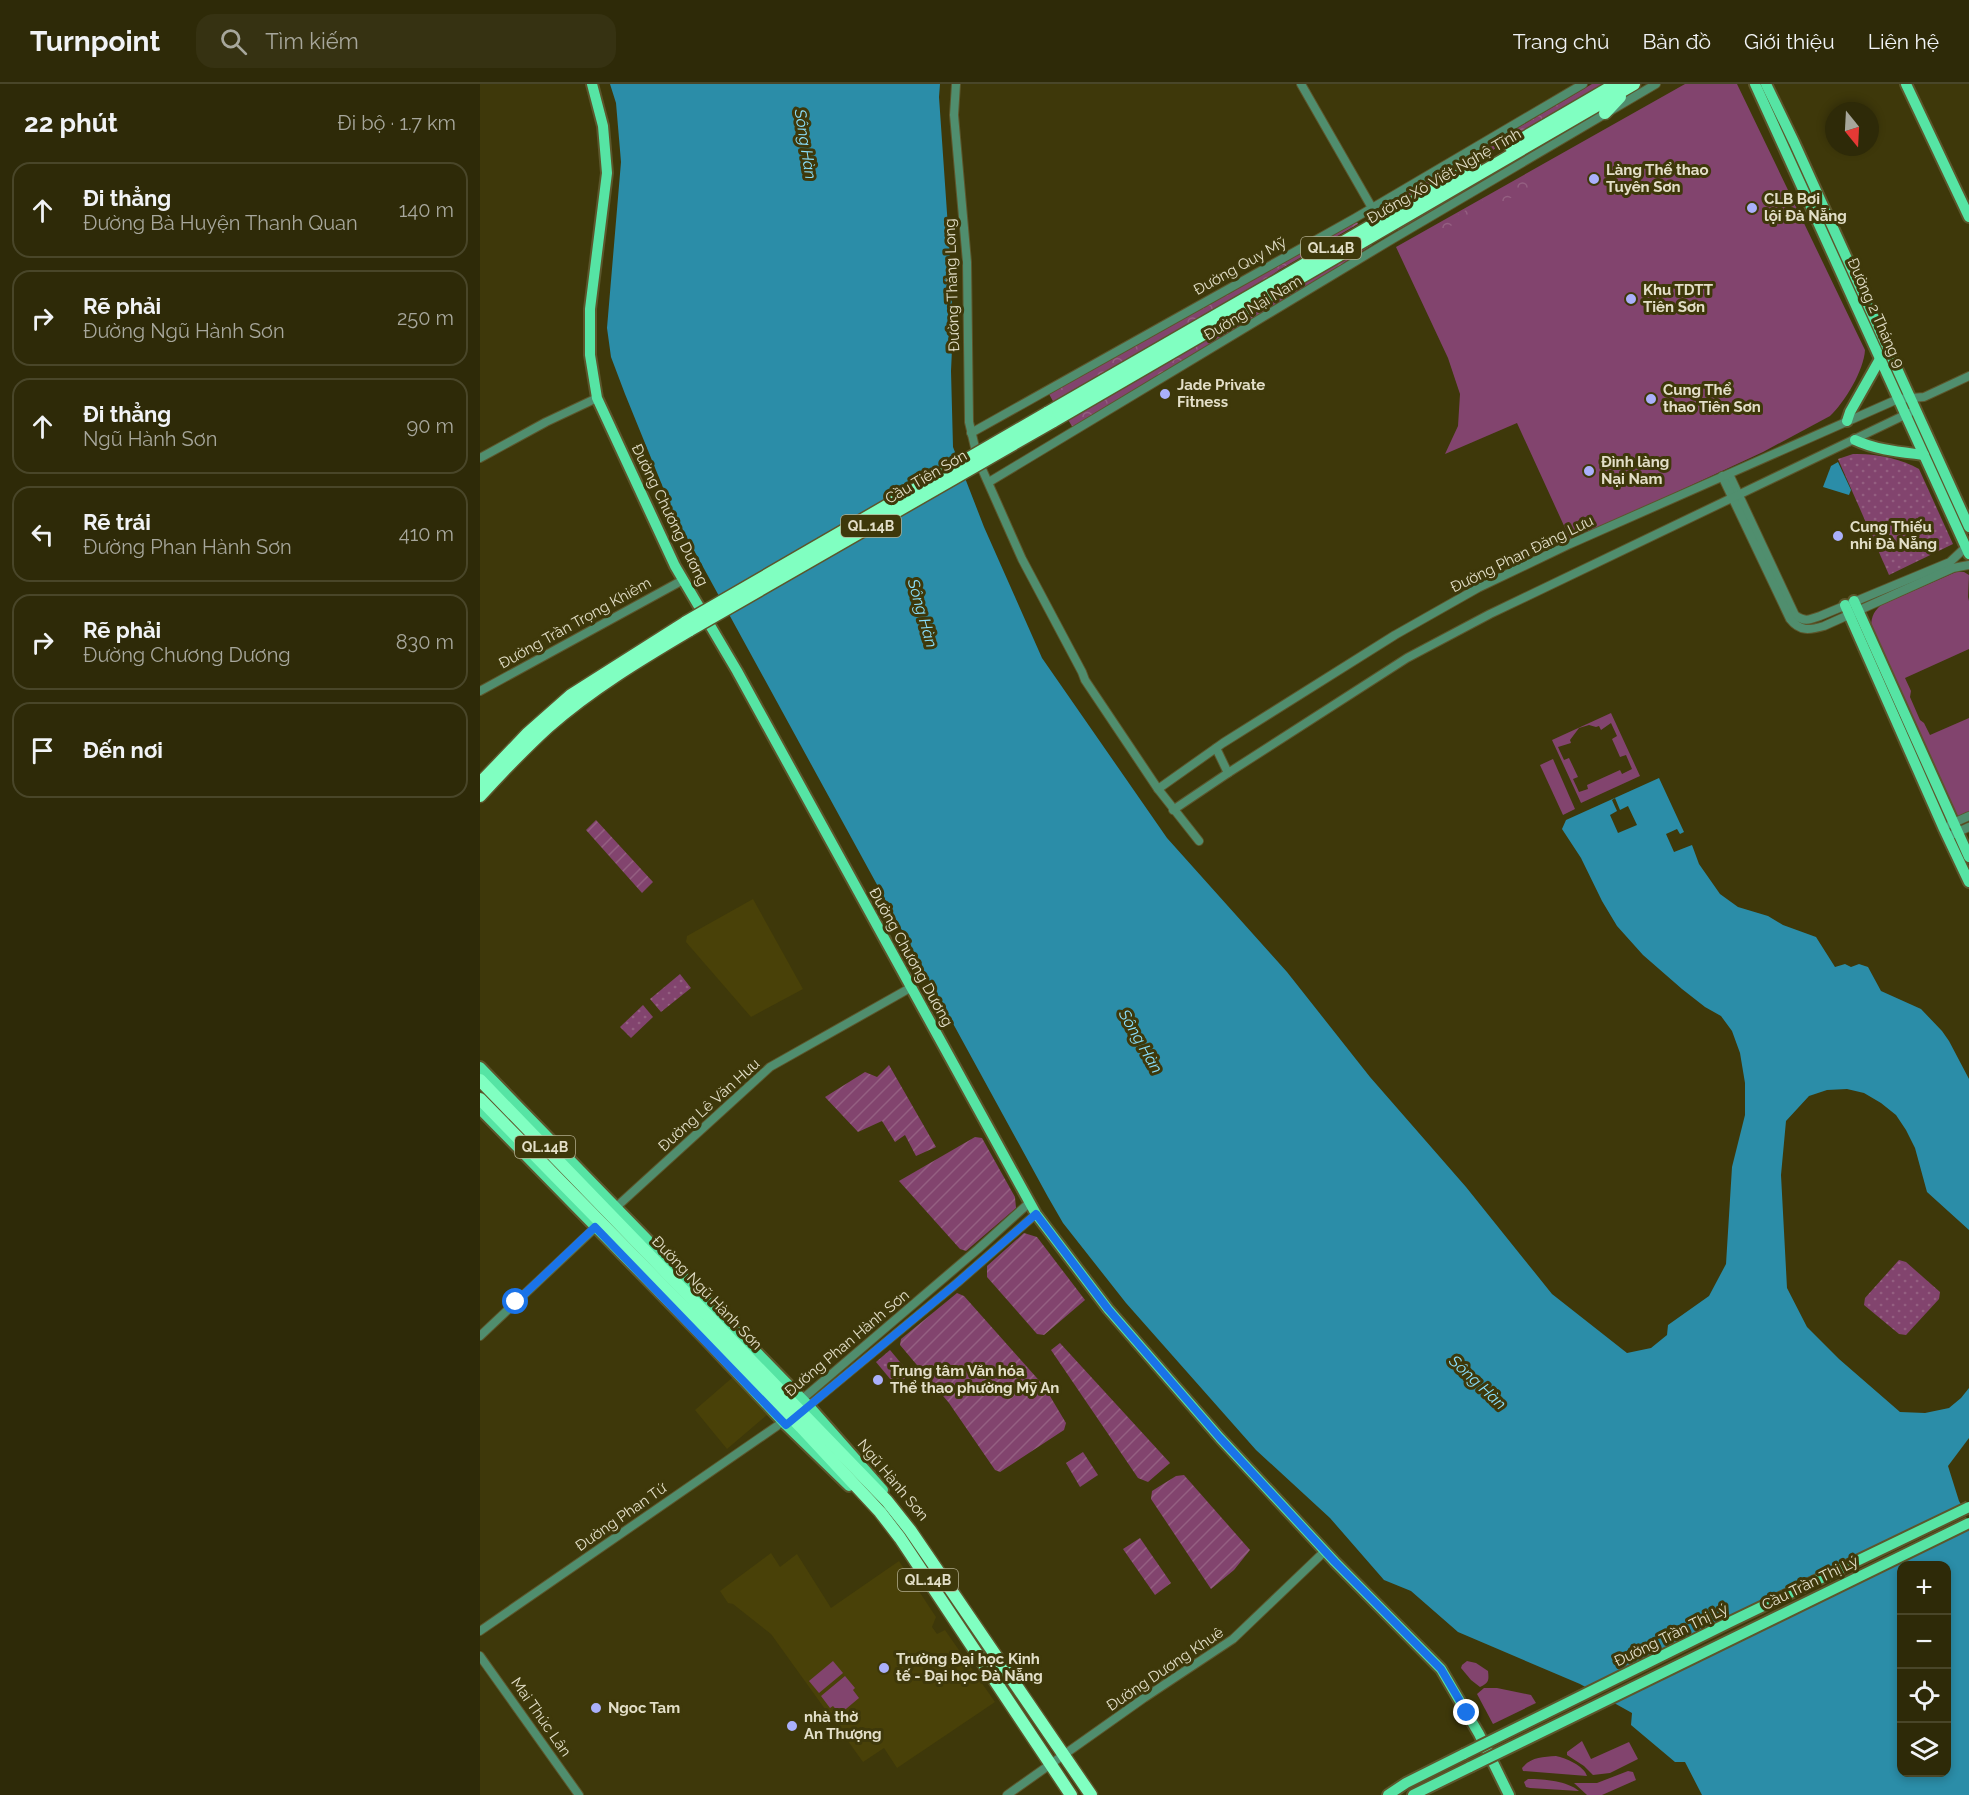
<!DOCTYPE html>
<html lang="vi">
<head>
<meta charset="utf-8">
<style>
	body { margin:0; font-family:Raleway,sans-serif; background:#363212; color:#f1f3f6 }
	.controls { position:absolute; right:18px; bottom:18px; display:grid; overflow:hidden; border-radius:12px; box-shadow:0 3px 9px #0003 }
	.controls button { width:54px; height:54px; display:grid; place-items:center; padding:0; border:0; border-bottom:2px solid #494629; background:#2e2a08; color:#f1f3f6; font:30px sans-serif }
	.compass { position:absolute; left:1345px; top:18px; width:54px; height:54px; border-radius:50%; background:#2e2a08; box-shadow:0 3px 9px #0003; rotate:162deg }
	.stop { position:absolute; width:18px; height:18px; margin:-14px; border:4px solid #1a73e8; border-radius:50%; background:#fff }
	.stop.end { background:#1a73e8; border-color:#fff; box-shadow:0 2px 6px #0008 }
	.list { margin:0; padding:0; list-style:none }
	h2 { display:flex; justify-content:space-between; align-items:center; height:78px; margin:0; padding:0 24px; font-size:26px }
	h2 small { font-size:20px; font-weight:400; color:#a7a79c }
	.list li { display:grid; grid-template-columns:39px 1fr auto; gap:18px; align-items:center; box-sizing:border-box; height:96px; margin:0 12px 12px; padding:0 12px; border:2px solid #494629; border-radius:18px }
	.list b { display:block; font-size:22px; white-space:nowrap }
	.list p { margin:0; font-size:20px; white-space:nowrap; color:#a7a79c }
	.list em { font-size:20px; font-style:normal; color:#a7a79c }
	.icon { flex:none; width:33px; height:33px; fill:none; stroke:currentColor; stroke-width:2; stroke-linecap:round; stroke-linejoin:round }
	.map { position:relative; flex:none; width:1489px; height:1711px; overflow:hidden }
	header { display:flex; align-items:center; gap:36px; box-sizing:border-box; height:84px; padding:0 30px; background:#2e2a08; border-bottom:2px solid #494629 }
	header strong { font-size:28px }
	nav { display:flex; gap:33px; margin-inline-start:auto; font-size:21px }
	.search { width:420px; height:54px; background:#363212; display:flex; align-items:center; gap:15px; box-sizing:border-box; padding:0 21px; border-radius:18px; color:#a7a79c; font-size:22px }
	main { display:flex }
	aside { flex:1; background:#2e2a08 }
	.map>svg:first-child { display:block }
	.built { fill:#494108 }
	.grass { fill:#82446e; fill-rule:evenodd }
	.forest { fill:url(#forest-crowns) }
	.park { fill:url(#park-dots) }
	.garden { fill:url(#garden-furrows) }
	.water { fill:#2b8da8; fill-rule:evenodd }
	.pier { fill:#3e380a }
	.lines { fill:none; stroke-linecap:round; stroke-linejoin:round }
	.minor-casing { stroke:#5c562c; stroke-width:10 }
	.major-casing { stroke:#5c562c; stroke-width:14 }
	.highway-casing { stroke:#5c562c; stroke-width:15 }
	.minor { stroke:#508e6e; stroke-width:8 }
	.major { stroke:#56e4a4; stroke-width:10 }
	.highway { stroke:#80ffc1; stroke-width:12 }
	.major-bridge-casing { stroke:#5c562c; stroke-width:14; stroke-linecap:butt }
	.highway-bridge-casing { stroke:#5c562c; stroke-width:15; stroke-linecap:butt }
	.major-bridge { stroke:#56e4a4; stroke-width:10 }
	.highway-bridge { stroke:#80ffc1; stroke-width:12 }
	.route { stroke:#1a73e8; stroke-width:8 }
	.poi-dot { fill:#aab0fb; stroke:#3e380a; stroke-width:2 }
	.labels { text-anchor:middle; stroke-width:6; stroke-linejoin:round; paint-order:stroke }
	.shield { fill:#3e380a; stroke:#b2ad8f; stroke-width:1.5 }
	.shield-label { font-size:14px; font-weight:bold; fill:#e3dfc8 }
	.poi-label { font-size:15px; font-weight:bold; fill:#e3dfc8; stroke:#3e380a; text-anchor:start }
	.street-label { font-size:15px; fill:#e3dfc8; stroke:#3e380a }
	.water-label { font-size:16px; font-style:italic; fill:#8bdffb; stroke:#3e380a }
</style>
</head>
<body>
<header>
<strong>Turnpoint</strong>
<div class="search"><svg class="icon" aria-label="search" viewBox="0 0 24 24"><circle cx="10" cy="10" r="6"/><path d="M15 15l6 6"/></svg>Tìm kiếm</div>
<nav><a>Trang chủ</a><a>Bản đồ</a><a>Giới thiệu</a><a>Liên hệ</a></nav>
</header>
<main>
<aside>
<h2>22 phút<small>Đi bộ · 1.7 km</small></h2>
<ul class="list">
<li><svg class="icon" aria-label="ahead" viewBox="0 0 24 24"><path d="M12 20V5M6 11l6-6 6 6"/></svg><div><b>Đi thẳng</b><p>Đường Bà Huyện Thanh Quan</p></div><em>140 m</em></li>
<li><svg class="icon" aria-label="right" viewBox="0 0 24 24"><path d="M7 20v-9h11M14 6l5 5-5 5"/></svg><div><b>Rẽ phải</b><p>Đường Ngũ Hành Sơn</p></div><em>250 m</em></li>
<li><svg class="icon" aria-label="ahead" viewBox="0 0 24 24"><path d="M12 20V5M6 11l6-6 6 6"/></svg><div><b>Đi thẳng</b><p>Ngũ Hành Sơn</p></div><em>90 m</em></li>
<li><svg class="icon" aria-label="left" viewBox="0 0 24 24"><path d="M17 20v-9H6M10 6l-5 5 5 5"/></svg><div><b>Rẽ trái</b><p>Đường Phan Hành Sơn</p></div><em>410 m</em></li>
<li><svg class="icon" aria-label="right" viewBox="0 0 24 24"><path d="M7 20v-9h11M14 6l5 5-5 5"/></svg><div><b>Rẽ phải</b><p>Đường Chương Dương</p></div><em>830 m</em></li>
<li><svg class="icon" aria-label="arrive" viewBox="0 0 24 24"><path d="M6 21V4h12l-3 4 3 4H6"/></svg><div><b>Đến nơi</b></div></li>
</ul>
</aside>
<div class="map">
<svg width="1489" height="1711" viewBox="0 0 1489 1711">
	<defs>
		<pattern id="forest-crowns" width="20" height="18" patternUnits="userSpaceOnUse" patternTransform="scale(1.5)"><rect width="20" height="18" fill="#82446e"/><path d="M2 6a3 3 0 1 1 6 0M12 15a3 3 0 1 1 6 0" fill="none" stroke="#945f81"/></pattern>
		<pattern id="park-dots" width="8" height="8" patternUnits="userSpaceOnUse" patternTransform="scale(1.5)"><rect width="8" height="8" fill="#82446e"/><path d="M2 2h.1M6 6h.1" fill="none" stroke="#945f81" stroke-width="1.8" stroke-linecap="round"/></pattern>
		<pattern id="garden-furrows" width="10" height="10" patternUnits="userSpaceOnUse" patternTransform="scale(1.5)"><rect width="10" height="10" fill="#82446e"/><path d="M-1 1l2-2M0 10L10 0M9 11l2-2" fill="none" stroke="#945f81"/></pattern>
	</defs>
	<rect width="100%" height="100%" fill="#3e380a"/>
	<!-- built -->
	<g class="built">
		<polygon points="273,815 323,905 271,933 206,858 207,852"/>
		<polygon points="253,1293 287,1331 247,1365 215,1326"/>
		<polygon points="291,1469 300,1483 317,1470 351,1524 419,1477 456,1533 452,1543 457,1550 465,1546 515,1618 417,1684 404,1664 383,1678 291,1550 253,1520 248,1519 240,1507"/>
	</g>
	<!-- grass -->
	<g class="grass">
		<path d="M1205 0H1257L1385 266C1384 286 1365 318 1350 332L1283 368 1091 457 1037 339 965 370 978 342 980 310 968 274 916 163Z"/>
		<path d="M1476 488H1484L1489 491 1488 513 1489 517V565L1425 594 1431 607 1430 613 1440 636 1444 639 1450 651 1489 634V728L1480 732H1475L1391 547C1391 535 1392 529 1401 521Z"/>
		<path d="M1131 629 1160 692 1101 719 1072 656ZM1131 639 1137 652 1132 655 1140 673 1146 671 1152 685 1142 690 1140 686 1107 701 1108 705 1099 708 1093 695 1098 693 1089 674 1084 676 1078 663 1091 659 1090 656 1099 644 1109 641 1116 643 1119 642 1121 646Z"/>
		<polygon points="1073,675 1095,725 1083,731 1060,681"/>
		<polygon points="353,1577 363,1589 339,1609 329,1597"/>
		<path d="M987 1577 996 1579 1008 1587C1009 1596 1009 1599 1000 1603L991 1596 981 1584 982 1581Z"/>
		<polygon points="365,1592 375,1604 373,1606 379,1614 360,1630 353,1622 350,1624 341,1612"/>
		<polygon points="1004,1604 1017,1604 1051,1611 1056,1619 1013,1640 997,1610"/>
		<polygon points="1102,1657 1111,1675 1149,1658 1158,1675 1130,1689 1113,1691 1104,1682 1087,1671 1087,1668"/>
		<path d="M1076 1672C1086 1674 1104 1682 1107 1692L1043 1687 1042 1684C1051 1673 1062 1673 1076 1672Z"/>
		<polygon points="1148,1687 1153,1688 1156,1696 1122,1711 1107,1711 1094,1699 1117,1699"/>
		<path d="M1048 1695C1065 1695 1087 1697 1099 1707L1050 1704 1046 1703 1044 1698Z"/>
	</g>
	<!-- forest -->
	<g class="forest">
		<polygon points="1112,0 1125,0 974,89 951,100 910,123 909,120"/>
		<polygon points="1126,20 1098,41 918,146 916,142"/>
		<polygon points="1046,92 1052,104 930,161 928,159"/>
		<polygon points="877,138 878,140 799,186 770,207 574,319 569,310"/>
		<polygon points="891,160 892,161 865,178 853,187 593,344 587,334 851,180 863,176"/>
	</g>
	<!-- park -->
	<g class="park">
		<path d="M1373 370C1394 369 1420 374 1439 385L1473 460 1409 491 1358 375Z"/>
		<polygon points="200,890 211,904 181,928 170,915"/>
		<polygon points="163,921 173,933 151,954 140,943"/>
		<polygon points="1419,1176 1426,1178 1460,1208 1459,1215 1426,1251 1419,1250 1384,1221 1385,1214"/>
		<polygon points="410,1266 430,1290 416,1302 396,1278"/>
	</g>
	<!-- garden -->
	<g class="garden">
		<polygon points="116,736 173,798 162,809 106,746"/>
		<polygon points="409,981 456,1063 436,1072 425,1051 415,1058 402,1037 378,1048 345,1013 385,988 397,993"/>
		<polygon points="495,1053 502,1054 535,1113 536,1124 486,1167 480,1165 419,1097"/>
		<polygon points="544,1149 557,1153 605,1216 564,1251 557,1250 507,1193 507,1182"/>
		<polygon points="477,1209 484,1212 564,1302 586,1339 584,1346 520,1388 515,1386 469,1319 420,1261 421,1255"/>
		<polygon points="580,1259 690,1379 668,1398 658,1394 571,1266"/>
		<polygon points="603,1368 618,1391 600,1403 586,1379"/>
		<polygon points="704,1391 770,1466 754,1486 731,1505 671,1415 672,1407 696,1392"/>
		<polygon points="660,1454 691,1499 675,1511 643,1465"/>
	</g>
	<!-- water -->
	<g class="water">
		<path d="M130 0H460L459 13 469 158 473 244 471 287 473 363 504 443 562 574 687 754 807 888 890 993 986 1103 1072 1210 1147 1269 1171 1264 1187 1251 1188 1241 1229 1212 1246 1180 1252 1083 1265 1031V999L1260 969 1252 947 1241 932 1225 923 1202 905 1163 871 1137 842 1122 817 1101 774 1082 745 1086 736 1179 694 1204 748 1200 750 1197 745 1186 750 1194 768 1212 761 1219 780 1240 810 1258 823 1288 832 1303 841 1336 853 1355 883 1365 880 1371 883 1379 880 1388 883 1401 907 1441 925 1462 947 1469 957 1489 995V1146L1447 1108 1435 1064 1426 1046 1416 1031 1401 1019 1384 1009 1367 1005 1347 1006 1329 1012 1306 1037 1301 1091 1307 1204 1327 1243 1359 1275 1420 1328 1445 1329 1469 1324 1481 1314 1489 1304V1354L1468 1382 1479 1417 1489 1434V1711H1222L1205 1678H1195L1151 1641 1152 1629 1100 1600 978 1548 931 1507 904 1496 850 1434 776 1366 646 1219 583 1139 568 1113 193 428 145 310 131 273 127 244 141 78 136 19ZM1422 1482H1466V1688H1422Z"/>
		<polygon points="1358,378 1371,406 1369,411 1343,403 1351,382"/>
	</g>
	<!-- pier -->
	<g class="pier">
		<polygon points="1135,714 1140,726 1148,722 1157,741 1138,749 1130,731 1137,727 1132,716"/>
		<polygon points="1489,1428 1489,1445 1131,1620 1102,1605 1447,1439"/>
	</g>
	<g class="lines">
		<!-- minor casing -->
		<g class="minor-casing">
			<g id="minor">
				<polyline points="476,0 474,31 487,178 489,338 498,376 542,475 602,588 605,596 678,705 719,757"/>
				<polyline points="821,0 899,136"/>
				<polyline points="491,349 875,134 1103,0"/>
				<polyline points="0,374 66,338 117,314"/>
				<path d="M1249 390 1315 531C1324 538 1329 536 1340 532L1470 478 1486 463"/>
				<path d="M1242 392 1310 535C1320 548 1330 546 1344 542L1473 484 1489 481"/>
				<polyline points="509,398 911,156 1176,0"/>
				<polyline points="0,607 203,496"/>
				<polyline points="736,664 748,689"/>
				<polyline points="678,705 743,659 915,551 998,504 1090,460 1418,315 1444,313 1489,292"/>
				<polyline points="693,726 748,689 927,574 1010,530 1429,329"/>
				<polyline points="1471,740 1489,732"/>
				<polyline points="1467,753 1489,743"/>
				<polyline points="133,1126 290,983 430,904"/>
				<polyline points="0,1252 118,1141"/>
				<polyline points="320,1317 498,1165 549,1119"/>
				<polyline points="325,1325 477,1199 556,1130"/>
				<polyline points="0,1547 297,1342"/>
				<polyline points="0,1572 99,1711"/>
				<polyline points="527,1711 664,1614 753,1555 845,1467"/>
			</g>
		</g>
		<!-- major casing -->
		<g class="major-casing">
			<g id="major">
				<polyline points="112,0 123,42 127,89 110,225 110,271 117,314 195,482 257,587 556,1130 628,1225 740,1354 855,1478 961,1585 999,1650 1029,1711"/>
				<polyline points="1275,0 1489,470"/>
				<polyline points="1286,0 1314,58 1489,443"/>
				<polyline points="1426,0 1489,133"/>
				<polyline points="1367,337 1370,328 1400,275"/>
				<path d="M1375 356C1396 366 1421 368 1444 371"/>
				<polyline points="1374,517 1489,773"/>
				<polyline points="1365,521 1463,743 1489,798"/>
				<polyline points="0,983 329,1322 403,1406"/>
				<polyline points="0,1025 227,1257 306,1341 369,1402"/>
				<polyline points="908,1711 926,1699 984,1670"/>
				<polyline points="933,1711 990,1683"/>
			</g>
		</g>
		<!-- highway casing -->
		<g class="highway-casing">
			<g id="highway">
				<polyline points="1125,29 1140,13"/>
				<polyline points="1030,62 1136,0"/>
				<polyline points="567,329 995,82"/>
				<polyline points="572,338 1154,0"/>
				<polyline points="0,699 48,649 91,611 206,538"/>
				<path d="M0 712C22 688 44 665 68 643 111 605 161 575 210 546"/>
				<polyline points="0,996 407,1417 430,1446 611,1711"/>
				<polyline points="0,1015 321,1343 400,1428 420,1454 591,1711"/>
			</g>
		</g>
		<!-- minor -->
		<use href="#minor" class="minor"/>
		<!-- major -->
		<use href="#major" class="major"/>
		<!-- highway -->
		<use href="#highway" class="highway"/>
		<!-- major-bridge casing -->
		<g class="major-bridge-casing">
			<g id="major-bridge">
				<polyline points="984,1670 1248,1539 1489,1423"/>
				<polyline points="990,1683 1489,1439"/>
			</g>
		</g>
		<!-- highway-bridge casing -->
		<g class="highway-bridge-casing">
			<g id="highway-bridge">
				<polyline points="206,538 567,329"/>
				<polyline points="210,546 572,338"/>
			</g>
		</g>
		<!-- major-bridge -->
		<use href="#major-bridge" class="major-bridge"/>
		<!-- highway-bridge -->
		<use href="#highway-bridge" class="highway-bridge"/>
	</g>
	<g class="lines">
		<!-- route -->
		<polyline class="route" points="36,1218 115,1143 306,1341 477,1199 556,1130 628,1225 740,1354 855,1478 961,1585 987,1629"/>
	</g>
	<!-- markers -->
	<g class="poi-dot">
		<circle cx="1114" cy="95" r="6"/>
		<circle cx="1272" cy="124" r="6"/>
		<circle cx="1151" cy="215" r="6"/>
		<circle cx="685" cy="310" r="6"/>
		<circle cx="1171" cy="315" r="6"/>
		<circle cx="1109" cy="387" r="6"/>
		<circle cx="1358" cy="452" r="6"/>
		<circle cx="398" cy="1296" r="6"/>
		<circle cx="404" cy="1584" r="6"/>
		<circle cx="116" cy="1624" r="6"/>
		<circle cx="312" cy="1642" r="6"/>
	</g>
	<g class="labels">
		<!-- shield labels -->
		<g class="shield">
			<rect x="821" y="153" width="60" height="22" rx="4.5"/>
			<rect x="361" y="431" width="60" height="22" rx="4.5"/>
			<rect x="35" y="1052" width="60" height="22" rx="4.5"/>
			<rect x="418" y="1485" width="60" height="22" rx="4.5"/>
		</g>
		<g class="shield-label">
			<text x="851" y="169">QL.14B</text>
			<text x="391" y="447">QL.14B</text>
			<text x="65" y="1068">QL.14B</text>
			<text x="448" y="1501">QL.14B</text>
		</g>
		<!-- poi labels -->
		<g class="poi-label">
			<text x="1126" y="91">Làng Thể thao<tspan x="1126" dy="17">Tuyên Sơn</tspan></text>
			<text x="1284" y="120">CLB Bơi<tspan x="1284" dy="17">lội Đà Nẵng</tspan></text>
			<text x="1163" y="211">Khu TDTT<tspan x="1163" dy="17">Tiên Sơn</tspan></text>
			<text x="697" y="306">Jade Private<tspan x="697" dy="17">Fitness</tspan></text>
			<text x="1183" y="311">Cung Thể<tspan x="1183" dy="17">thao Tiên Sơn</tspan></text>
			<text x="1121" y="383">Đình làng<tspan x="1121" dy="17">Nại Nam</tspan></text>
			<text x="1370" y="448">Cung Thiếu<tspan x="1370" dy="17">nhi Đà Nẵng</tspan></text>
			<text x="410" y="1292">Trung tâm Văn hóa<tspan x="410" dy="17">Thể thao phường Mỹ An</tspan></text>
			<text x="416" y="1580">Trường Đại học Kinh<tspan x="416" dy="17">tế - Đại học Đà Nẵng</tspan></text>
			<text x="128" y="1629">Ngoc Tam</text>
			<text x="324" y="1638">nhà thờ<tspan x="324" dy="17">An Thượng</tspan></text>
		</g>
		<!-- street labels -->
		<g class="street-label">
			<text transform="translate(964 92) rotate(-30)" y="5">Đường Xô Viết Nghệ Tĩnh</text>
			<text transform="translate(760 182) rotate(-29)" y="5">Đường Quy Mỹ</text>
			<text transform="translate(472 201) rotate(-92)" y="5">Đường Thăng Long</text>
			<text transform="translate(773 224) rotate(-31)" y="5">Đường Nại Nam</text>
			<text transform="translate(1396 229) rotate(66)" y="5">Đường 2 Tháng 9</text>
			<text transform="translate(446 393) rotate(-30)" y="5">Cầu Tiên Sơn</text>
			<text transform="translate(190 431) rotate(64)" y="5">Đường Chương Dương</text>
			<text transform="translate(1042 470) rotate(-26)" y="5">Đường Phan Đăng Lưu</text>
			<text transform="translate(95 539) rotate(-29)" y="5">Đường Trần Trọng Khiêm</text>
			<text transform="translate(431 873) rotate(61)" y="5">Đường Chương Dương</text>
			<text transform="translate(229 1021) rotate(-42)" y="5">Đường Lê Văn Hưu</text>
			<text transform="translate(227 1209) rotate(46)" y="5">Đường Ngũ Hành Sơn</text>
			<text transform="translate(367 1259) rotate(-40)" y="5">Đường Phan Hành Sơn</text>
			<text transform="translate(413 1396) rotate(50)" y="5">Ngũ Hành Sơn</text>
			<text transform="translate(141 1433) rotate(-35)" y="5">Đường Phan Tứ</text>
			<text transform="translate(1330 1499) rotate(-26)" y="5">Cầu Trần Thị Lý</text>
			<text transform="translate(1191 1551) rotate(-26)" y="5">Đường Trần Thị Lý</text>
			<text transform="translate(685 1585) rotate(-34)" y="5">Đường Dương Khuê</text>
			<text transform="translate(61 1633) rotate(55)" y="5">Mai Thúc Lân</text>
		</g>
		<!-- water labels -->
		<g class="water-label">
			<text transform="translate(326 60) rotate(81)" y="6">Sông Hàn</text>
			<text transform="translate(443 529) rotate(74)" y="6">Sông Hàn</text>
			<text transform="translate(661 957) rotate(60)" y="6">Sông Hàn</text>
			<text transform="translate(998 1298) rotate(43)" y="6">Sông Hàn</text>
		</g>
	</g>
</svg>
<div class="controls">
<button>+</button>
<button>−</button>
<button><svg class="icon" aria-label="locate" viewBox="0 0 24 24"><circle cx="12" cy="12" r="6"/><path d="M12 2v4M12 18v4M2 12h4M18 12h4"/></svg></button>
<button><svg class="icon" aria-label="layers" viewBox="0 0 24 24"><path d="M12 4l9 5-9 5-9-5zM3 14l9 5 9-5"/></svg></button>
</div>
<svg class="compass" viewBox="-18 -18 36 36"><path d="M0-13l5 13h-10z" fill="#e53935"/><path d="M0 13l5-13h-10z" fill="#a7a79c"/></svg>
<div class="stop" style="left:36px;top:1218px"></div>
<div class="stop end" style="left:987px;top:1629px"></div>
</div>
</main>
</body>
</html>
